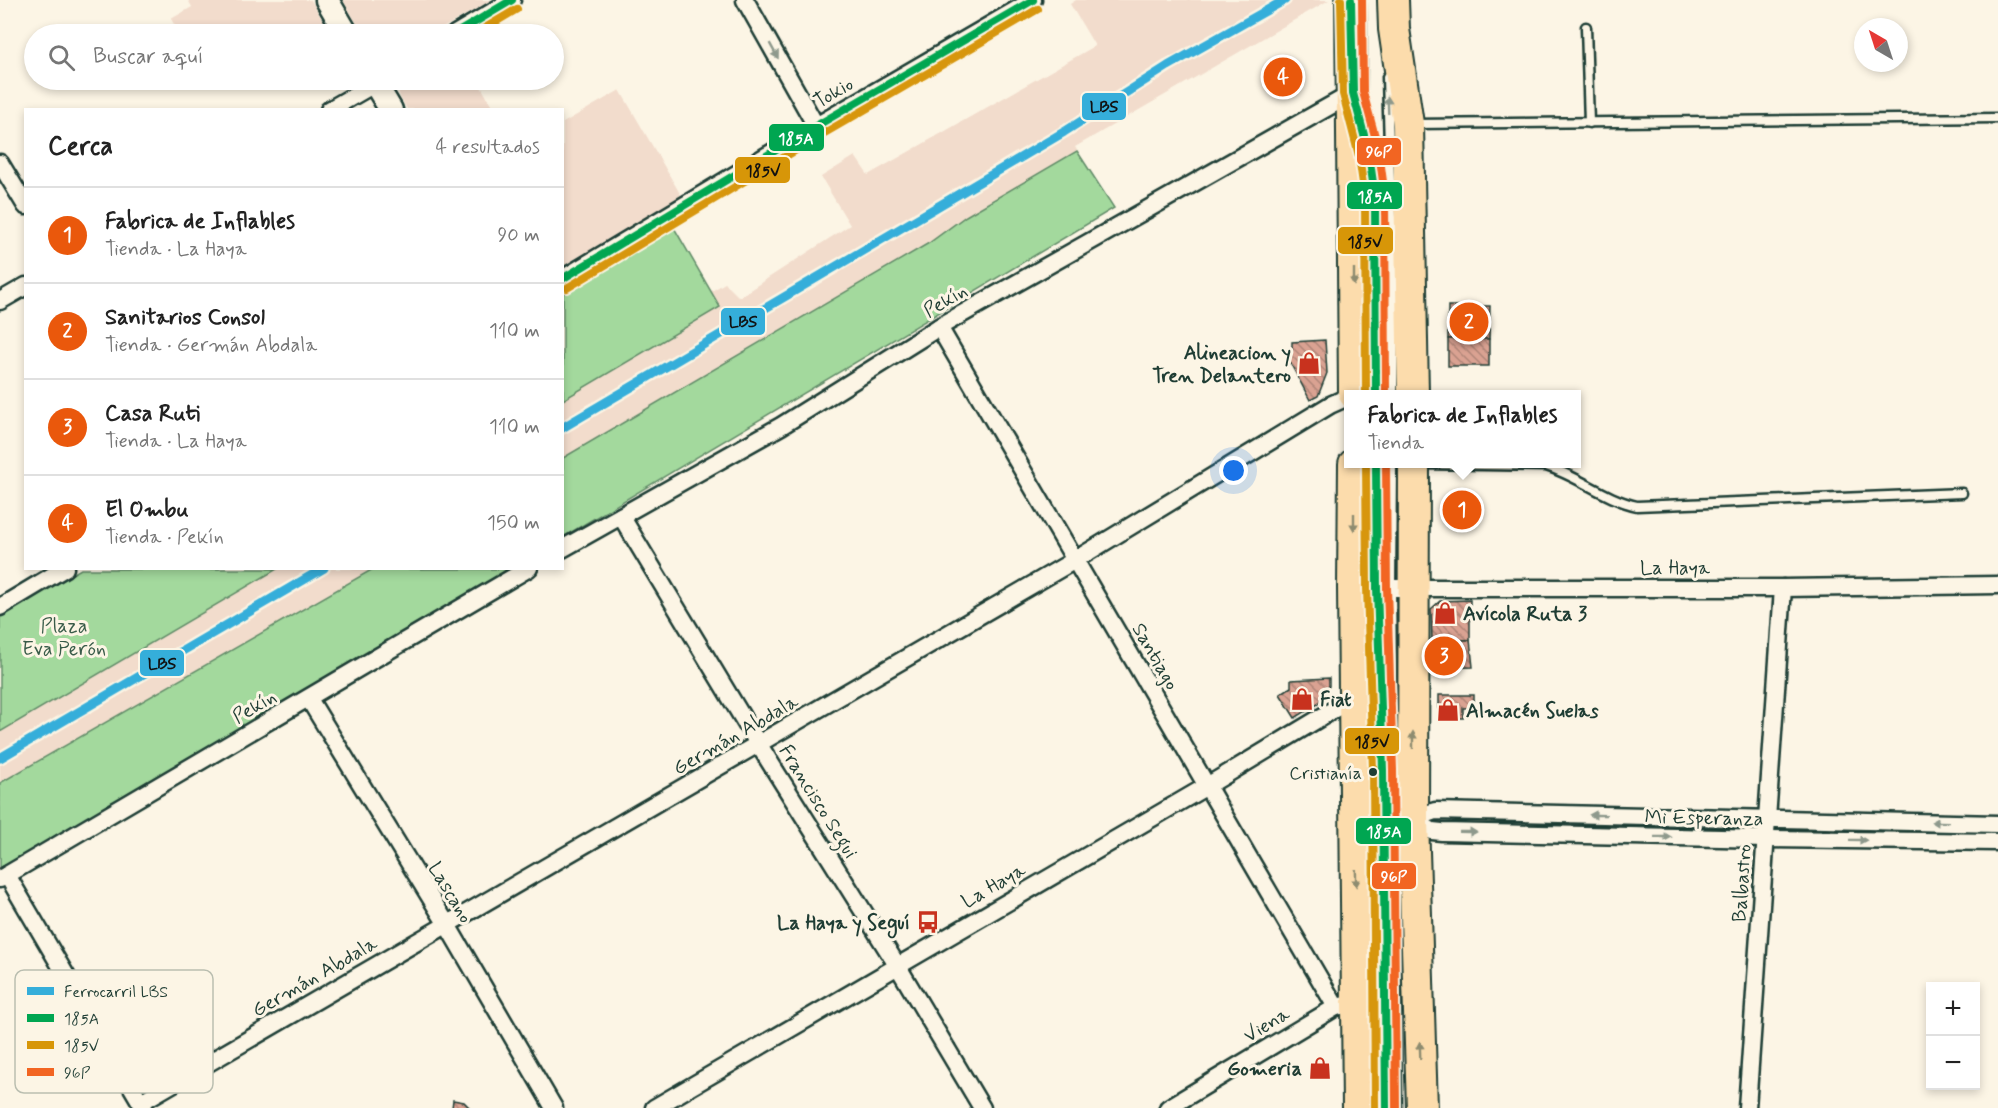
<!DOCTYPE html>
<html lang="es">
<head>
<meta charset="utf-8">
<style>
	body { margin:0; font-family:Mynerve,sans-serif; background:#f2f2f2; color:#222 }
	.controls { position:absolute; right:18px; bottom:18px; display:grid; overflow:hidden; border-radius:0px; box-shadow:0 3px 9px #0003 }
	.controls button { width:54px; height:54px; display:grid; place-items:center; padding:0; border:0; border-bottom:2px solid #e0e0e0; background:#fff; color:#222; font:30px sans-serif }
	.compass { position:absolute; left:1854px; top:18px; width:54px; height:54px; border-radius:50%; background:#fff; box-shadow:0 3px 9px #0003; rotate:321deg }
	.you { position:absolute; left:1234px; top:471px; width:21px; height:21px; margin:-15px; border:4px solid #fff; border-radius:50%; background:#1a73e8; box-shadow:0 0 0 9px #1a73e833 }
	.badge { display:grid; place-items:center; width:39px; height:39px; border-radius:50%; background:#ea580c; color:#fff; font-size:20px; font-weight:700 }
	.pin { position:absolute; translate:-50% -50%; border:3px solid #fff; box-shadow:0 2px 6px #0006 }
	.popup { position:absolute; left:1344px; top:390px; width:237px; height:78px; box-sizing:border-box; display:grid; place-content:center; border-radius:0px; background:#fff; filter:drop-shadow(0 2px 4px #0005); font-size:20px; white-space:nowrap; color:#767676 }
	.popup b { font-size:22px; color:#222 }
	.popup::after { content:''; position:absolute; left:50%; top:100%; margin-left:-12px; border:12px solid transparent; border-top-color:#fff }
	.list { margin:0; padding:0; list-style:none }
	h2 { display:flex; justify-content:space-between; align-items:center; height:78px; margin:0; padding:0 24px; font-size:26px }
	h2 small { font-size:20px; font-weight:400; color:#767676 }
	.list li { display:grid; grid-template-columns:39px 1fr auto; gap:18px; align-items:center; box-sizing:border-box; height:96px; padding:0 24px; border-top:2px solid #e0e0e0 }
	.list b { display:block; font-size:22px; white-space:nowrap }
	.list p { margin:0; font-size:20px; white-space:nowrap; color:#767676 }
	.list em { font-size:20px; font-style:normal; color:#767676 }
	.icon { flex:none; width:33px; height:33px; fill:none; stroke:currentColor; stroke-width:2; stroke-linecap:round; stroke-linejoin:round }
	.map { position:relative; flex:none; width:1998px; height:1108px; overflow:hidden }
	.search { position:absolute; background:#fff; box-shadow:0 3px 9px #0003; left:24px; top:24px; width:540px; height:66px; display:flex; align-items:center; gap:15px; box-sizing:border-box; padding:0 21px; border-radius:33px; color:#767676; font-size:22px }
	.panel { position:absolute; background:#fff; box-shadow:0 3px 9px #0003; left:24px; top:108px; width:540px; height:462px; border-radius:0px }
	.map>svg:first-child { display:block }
	.built { fill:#f2dccc }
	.park { fill:#a3d99d; stroke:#618b68; stroke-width:1.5 }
	.building { fill:url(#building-back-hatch); stroke:#1f3d34; stroke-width:1.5 }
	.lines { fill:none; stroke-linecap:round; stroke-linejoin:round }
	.lane-casing { stroke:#1f3d34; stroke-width:13 }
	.street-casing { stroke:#1f3d34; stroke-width:21 }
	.secondary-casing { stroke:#1f3d34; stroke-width:27 }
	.highway-casing { stroke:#1f3d34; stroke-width:34 }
	.lane { stroke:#fcf5e5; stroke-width:8 }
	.street { stroke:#fcf5e5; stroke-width:16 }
	.secondary { stroke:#fcf5e5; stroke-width:22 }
	.highway { stroke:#fcdcac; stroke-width:30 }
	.bus-1-casing { stroke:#fcf5e5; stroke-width:12 }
	.bus-2-casing { stroke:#fcf5e5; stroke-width:12 }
	.bus-3-casing { stroke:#fcf5e5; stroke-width:12 }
	.bus-1 { stroke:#00a651; stroke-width:8 }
	.bus-2 { stroke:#d79608; stroke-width:8 }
	.bus-3 { stroke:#f26522; stroke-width:8 }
	.rail-1-casing { stroke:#fcf5e5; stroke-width:14 }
	.rail-1 { stroke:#35aeda; stroke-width:9 }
	.oneway { fill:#8e998c }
	.oneway2 { fill:#8e8c70 }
	.bus-dot { fill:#1f3d34; stroke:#fcf5e5; stroke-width:2 }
	.labels { text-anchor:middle; stroke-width:6; stroke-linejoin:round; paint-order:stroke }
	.bus-label { font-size:18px; fill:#1f3d34; stroke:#fcf5e5; text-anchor:end }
	.street-label { font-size:20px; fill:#1f3d34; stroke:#fcf5e5 }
	.poi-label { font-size:20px; font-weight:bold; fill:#1f3d34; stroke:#fcf5e5; text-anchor:end }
	.park-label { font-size:20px; fill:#395c49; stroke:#fcf5e5 }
	.key { fill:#fcf5e5; stroke:#babeb0; stroke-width:1.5 }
	.key-label { font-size:16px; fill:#1f3d34 }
	.line-badge { stroke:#fcf5e5; stroke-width:2 }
	.badge-label { font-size:16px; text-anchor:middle; font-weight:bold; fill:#fff }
	.pale-badge-label { font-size:16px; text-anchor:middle; font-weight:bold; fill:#111 }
</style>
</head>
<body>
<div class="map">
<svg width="1998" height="1108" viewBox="0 0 1998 1108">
	<defs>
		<pattern id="building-back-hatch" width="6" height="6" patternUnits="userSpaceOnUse" patternTransform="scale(1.5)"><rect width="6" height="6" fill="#daa292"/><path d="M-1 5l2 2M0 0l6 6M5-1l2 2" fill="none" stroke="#b08578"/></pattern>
	</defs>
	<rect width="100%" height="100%" fill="#fcf5e5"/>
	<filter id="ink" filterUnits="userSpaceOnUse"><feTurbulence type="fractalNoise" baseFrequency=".0167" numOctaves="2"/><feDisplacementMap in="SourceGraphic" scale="12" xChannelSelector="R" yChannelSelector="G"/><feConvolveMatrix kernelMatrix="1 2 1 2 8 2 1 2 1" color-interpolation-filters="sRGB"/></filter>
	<g filter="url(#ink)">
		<!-- built -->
		<g class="built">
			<polygon points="188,0 311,0 330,33 180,34 171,19 192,7"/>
			<polygon points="343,0 492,0 432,34 363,34"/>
			<polygon points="1076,0 1329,0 1075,147 1114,208 563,537 563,380 725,283 739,297 850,225 821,177 855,156 868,175 1095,46 1070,4"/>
			<polygon points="397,80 477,80 494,109 407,109 400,97 397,87"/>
			<polygon points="620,90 682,197 563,266 563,123"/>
			<polygon points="264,569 510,569 300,695 0,869 0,731"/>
		</g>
		<!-- park -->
		<g class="park">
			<polygon points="1077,151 1114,208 563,537 563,458 929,243 966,216"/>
			<polygon points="673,226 720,307 563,400 563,294"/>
			<polygon points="81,569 277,569 0,732 0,615"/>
			<polygon points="373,569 510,569 300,695 0,869 0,783"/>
		</g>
		<!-- building -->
		<g class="building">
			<polygon points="1448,306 1490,306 1489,339 1448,339"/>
			<rect x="1448" y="339" width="41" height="27"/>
			<polygon points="1325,340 1327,373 1318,396 1310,400 1285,353 1292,350 1292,342"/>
			<polygon points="1472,494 1473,524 1453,525 1451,495"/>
			<polygon points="1470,600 1470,640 1432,640 1431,609 1440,601"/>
			<polygon points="1432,640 1470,640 1473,667 1434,668"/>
			<polygon points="1329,678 1329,686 1318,704 1295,718 1280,694 1291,687 1291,680"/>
			<polygon points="1439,695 1474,695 1474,708 1463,708 1463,718 1439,718"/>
			<polygon points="453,1100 464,1102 470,1108 452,1108"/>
		</g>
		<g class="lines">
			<!-- lane casing -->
			<g class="lane-casing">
				<g id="lane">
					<polyline points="1586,27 1589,123"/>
					<polyline points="1387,77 1394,322 1393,394"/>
					<polyline points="1414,124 1998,118"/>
					<polyline points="1365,137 1369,154 1375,197 1376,394"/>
					<polyline points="1376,464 1377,588 1383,770 1386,1108"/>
					<polyline points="1392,464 1391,587 1397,1108"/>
					<path d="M1418 464 1546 466C1578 476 1605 499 1637 506L1962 493"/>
				</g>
			</g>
			<!-- street casing -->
			<g class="street-casing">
				<g id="street">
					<polyline points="745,0 816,126"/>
					<polyline points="455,34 512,0"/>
					<polyline points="329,110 381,80"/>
					<polyline points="0,163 26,206"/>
					<polyline points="562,279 816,126 1033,0"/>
					<polyline points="0,301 26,286"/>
					<polyline points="939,327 1336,1007"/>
					<polyline points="621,516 759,745 897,965 982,1108"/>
					<polyline points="562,549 781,426 939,327 1353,93"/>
					<polyline points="1353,588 1783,588 1998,585"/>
					<polyline points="0,607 65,568"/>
					<polyline points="309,699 446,923 554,1108"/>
					<polyline points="1355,819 1413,819 1435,811 1998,824"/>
					<polyline points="1413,819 1432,831 1442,832 1766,839 1998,842"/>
					<polyline points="7,875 144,1108"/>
					<polyline points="0,879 529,568"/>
					<polyline points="141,1102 1075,560 1330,405 1348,397"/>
					<polyline points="654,1108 1207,786 1353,698"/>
					<polyline points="1168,1108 1336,1007 1345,1005"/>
					<polyline points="1747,1108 1783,588"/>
				</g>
			</g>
			<!-- secondary casing -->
			<g class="secondary-casing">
				<g id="secondary">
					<polyline points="327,0 347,34"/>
					<polyline points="373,80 391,110"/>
				</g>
			</g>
			<!-- highway casing -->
			<g class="highway-casing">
				<g id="highway">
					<polyline points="1351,0 1354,394"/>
					<polyline points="1393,0 1394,29 1408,124 1413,394"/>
					<polyline points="1354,464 1353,588 1358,1108"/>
					<polyline points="1414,464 1413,819 1422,1108"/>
				</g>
			</g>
			<!-- lane -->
			<use href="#lane" class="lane"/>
			<!-- street -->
			<use href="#street" class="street"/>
			<!-- secondary -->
			<use href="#secondary" class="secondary"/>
			<!-- highway -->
			<use href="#highway" class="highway"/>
			<!-- bus-1 casing -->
			<g class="bus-1-casing">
				<g id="bus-1">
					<polyline points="1351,0 1353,93 1369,154 1375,197 1376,394"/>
					<polyline points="455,34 512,0"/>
					<polyline points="562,279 816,126 1033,0"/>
					<polyline points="1376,464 1377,588 1383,770 1386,1108"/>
				</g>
			</g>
			<!-- bus-2 casing -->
			<g class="bus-2-casing">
				<g id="bus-2">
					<polyline points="1341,0 1343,94 1359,156 1365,198 1366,394"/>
					<polyline points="475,34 517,9"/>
					<polyline points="567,288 821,135 1038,9"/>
					<polyline points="1366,464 1367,588 1373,770 1375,1108"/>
				</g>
			</g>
			<!-- bus-3 casing -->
			<g class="bus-3-casing">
				<g id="bus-3">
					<polyline points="1362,0 1363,92 1379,151 1385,197 1386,394"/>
					<polyline points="1386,464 1387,588 1393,770 1396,1108"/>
				</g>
			</g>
			<!-- bus-1 -->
			<use href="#bus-1" class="bus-1"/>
			<!-- bus-2 -->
			<use href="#bus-2" class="bus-2"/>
			<!-- bus-3 -->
			<use href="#bus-3" class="bus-3"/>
			<!-- rail-1 casing -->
			<g class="rail-1-casing">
				<g id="rail-1">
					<polyline points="562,428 1064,132 1168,66 1285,0"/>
					<polyline points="0,758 324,568"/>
				</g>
			</g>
			<!-- rail-1 -->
			<use href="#rail-1" class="rail-1"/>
		</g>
		<!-- one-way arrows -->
		<defs><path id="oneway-solid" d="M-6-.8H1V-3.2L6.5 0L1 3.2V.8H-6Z" transform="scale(1.5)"/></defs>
		<g class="oneway">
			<use href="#oneway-solid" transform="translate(774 51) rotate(61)"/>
			<use href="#oneway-solid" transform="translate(1388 105) rotate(-92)"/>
			<use href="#oneway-solid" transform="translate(1598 815) rotate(-179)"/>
			<use href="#oneway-solid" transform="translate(1940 822) rotate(-179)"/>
			<use href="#oneway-solid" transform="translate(1468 832) rotate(1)"/>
			<use href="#oneway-solid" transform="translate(1663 837) rotate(1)"/>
			<use href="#oneway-solid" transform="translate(1858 840) rotate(1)"/>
		</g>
		<g class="oneway2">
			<use href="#oneway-solid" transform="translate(1354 277) rotate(90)"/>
			<use href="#oneway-solid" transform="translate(1354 522) rotate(90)"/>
			<use href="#oneway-solid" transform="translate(1413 740) rotate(-90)"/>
			<use href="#oneway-solid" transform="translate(1356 878) rotate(89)"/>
			<use href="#oneway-solid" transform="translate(1420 1050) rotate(-92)"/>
		</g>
	</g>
	<!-- icons -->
	<defs>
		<g id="shop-bare" transform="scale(1.8)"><path d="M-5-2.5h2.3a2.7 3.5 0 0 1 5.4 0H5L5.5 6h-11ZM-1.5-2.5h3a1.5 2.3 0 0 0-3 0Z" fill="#c8321e" stroke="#fcf5e5" stroke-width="2.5" paint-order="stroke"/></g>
		<g id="bus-bare" transform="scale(1.8)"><path d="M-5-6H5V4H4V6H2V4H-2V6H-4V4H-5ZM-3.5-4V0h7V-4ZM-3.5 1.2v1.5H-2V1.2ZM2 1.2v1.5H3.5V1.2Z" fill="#c8321e" stroke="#fcf5e5" stroke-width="2.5" paint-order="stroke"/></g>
	</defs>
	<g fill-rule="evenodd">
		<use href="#shop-bare" x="1309" y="363"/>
		<use href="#shop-bare" x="1445" y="613"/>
		<use href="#shop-bare" x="1302" y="699"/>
		<use href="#shop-bare" x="1448" y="710"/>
		<use href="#bus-bare" x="928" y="922"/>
		<use href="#shop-bare" x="1320" y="1068"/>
	</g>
	<!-- markers -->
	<circle class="bus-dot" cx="1373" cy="772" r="5"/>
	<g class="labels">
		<!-- bus labels -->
		<g class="bus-label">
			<text x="1362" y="779">Cristianía</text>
		</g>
		<!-- street labels -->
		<g class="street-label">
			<text transform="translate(833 92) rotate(-30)" y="7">Tokio</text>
			<text transform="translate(945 300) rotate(-30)" y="7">Pekín</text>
			<text x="1675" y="574">La Haya</text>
			<text transform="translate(1156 656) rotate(60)" y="7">Santiago</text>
			<text transform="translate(254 706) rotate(-30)" y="7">Pekín</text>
			<text transform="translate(735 734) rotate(-30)" y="7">Germán Abdala</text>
			<text transform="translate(819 801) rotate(58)" y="7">Francisco Segui</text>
			<text transform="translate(1704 817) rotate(1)" y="7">Mi Esperanza</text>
			<text transform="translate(1741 883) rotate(-86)" y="7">Balbastro</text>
			<text transform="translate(993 885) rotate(-30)" y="7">La Haya</text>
			<text transform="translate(451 892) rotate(59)" y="7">Lascano</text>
			<text transform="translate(314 976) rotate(-30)" y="7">Germán Abdala</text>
			<text transform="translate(1266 1024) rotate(-31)" y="7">Viena</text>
		</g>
		<!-- poi labels -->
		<g class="poi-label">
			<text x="1291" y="359">Alineacion y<tspan x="1291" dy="23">Tren Delantero</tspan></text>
			<text x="1463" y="620" text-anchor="start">Avícola Ruta 3</text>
			<text x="1320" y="706" text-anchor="start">Fiat</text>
			<text x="1466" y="717" text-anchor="start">Almacén Suelas</text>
			<text x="910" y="929">La Haya y Seguí</text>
			<text x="1302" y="1075">Gomeria</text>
		</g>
		<!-- park labels -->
		<g class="park-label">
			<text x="64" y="632">Plaza<tspan x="64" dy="23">Eva Perón</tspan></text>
		</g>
	</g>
	<!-- legend -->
	<rect x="15" y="970" width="198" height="123" rx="9" class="key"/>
	<rect x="27" y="987" width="27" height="8" fill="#35aeda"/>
	<rect x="27" y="1014" width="27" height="8" fill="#00a651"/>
	<rect x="27" y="1041" width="27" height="8" fill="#d79608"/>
	<rect x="27" y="1068" width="27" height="8" fill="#f26522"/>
	<g class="key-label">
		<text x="64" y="997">Ferrocarril LBS</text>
		<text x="64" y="1024">185A</text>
		<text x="64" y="1051">185V</text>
		<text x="64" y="1078">96P</text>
	</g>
	<g class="line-badge">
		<rect x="1081" y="92" width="46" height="29" rx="6" fill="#35aeda"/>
		<rect x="768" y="123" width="57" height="29" rx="6" fill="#00a651"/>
		<rect x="1356" y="137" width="46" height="29" rx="6" fill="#f26522"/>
		<rect x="734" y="156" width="57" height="28" rx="6" fill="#d79608"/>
		<rect x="1346" y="181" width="57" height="29" rx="6" fill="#00a651"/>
		<rect x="1337" y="226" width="57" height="29" rx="6" fill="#d79608"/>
		<rect x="720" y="307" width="46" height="29" rx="6" fill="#35aeda"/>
		<rect x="139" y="649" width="46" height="28" rx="6" fill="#35aeda"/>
		<rect x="1344" y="727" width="56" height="28" rx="6" fill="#d79608"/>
		<rect x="1355" y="817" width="57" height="28" rx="6" fill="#00a651"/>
		<rect x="1371" y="862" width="46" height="28" rx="6" fill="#f26522"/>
	</g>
	<g class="badge-label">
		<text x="796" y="144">185A</text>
		<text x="1379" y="157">96P</text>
		<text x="1375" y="202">185A</text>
		<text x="1384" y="837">185A</text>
		<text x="1394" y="882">96P</text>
	</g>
	<g class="pale-badge-label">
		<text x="1104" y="112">LBS</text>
		<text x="763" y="176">185V</text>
		<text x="1365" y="247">185V</text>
		<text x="743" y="327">LBS</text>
		<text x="162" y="669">LBS</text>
		<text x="1372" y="747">185V</text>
	</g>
</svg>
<div class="controls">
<button>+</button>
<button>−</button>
</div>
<svg class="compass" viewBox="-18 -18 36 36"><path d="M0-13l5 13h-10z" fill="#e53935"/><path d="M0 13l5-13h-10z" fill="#767676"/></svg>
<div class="you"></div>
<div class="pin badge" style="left:1462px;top:510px">1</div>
<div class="popup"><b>Fabrica de Inflables</b>Tienda</div>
<div class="pin badge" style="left:1469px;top:322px">2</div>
<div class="pin badge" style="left:1444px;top:656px">3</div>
<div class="pin badge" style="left:1283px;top:77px">4</div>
<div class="search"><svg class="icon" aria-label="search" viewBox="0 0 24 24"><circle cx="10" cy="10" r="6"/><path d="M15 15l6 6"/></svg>Buscar aquí</div>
<section class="panel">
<h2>Cerca<small>4 resultados</small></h2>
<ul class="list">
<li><span class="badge">1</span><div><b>Fabrica de Inflables</b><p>Tienda · La Haya</p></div><em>90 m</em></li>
<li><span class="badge">2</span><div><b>Sanitarios Consol</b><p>Tienda · Germán Abdala</p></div><em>110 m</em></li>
<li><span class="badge">3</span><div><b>Casa Ruti</b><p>Tienda · La Haya</p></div><em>110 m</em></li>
<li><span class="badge">4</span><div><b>El Ombu</b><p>Tienda · Pekín</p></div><em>150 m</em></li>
</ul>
</section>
</div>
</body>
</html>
